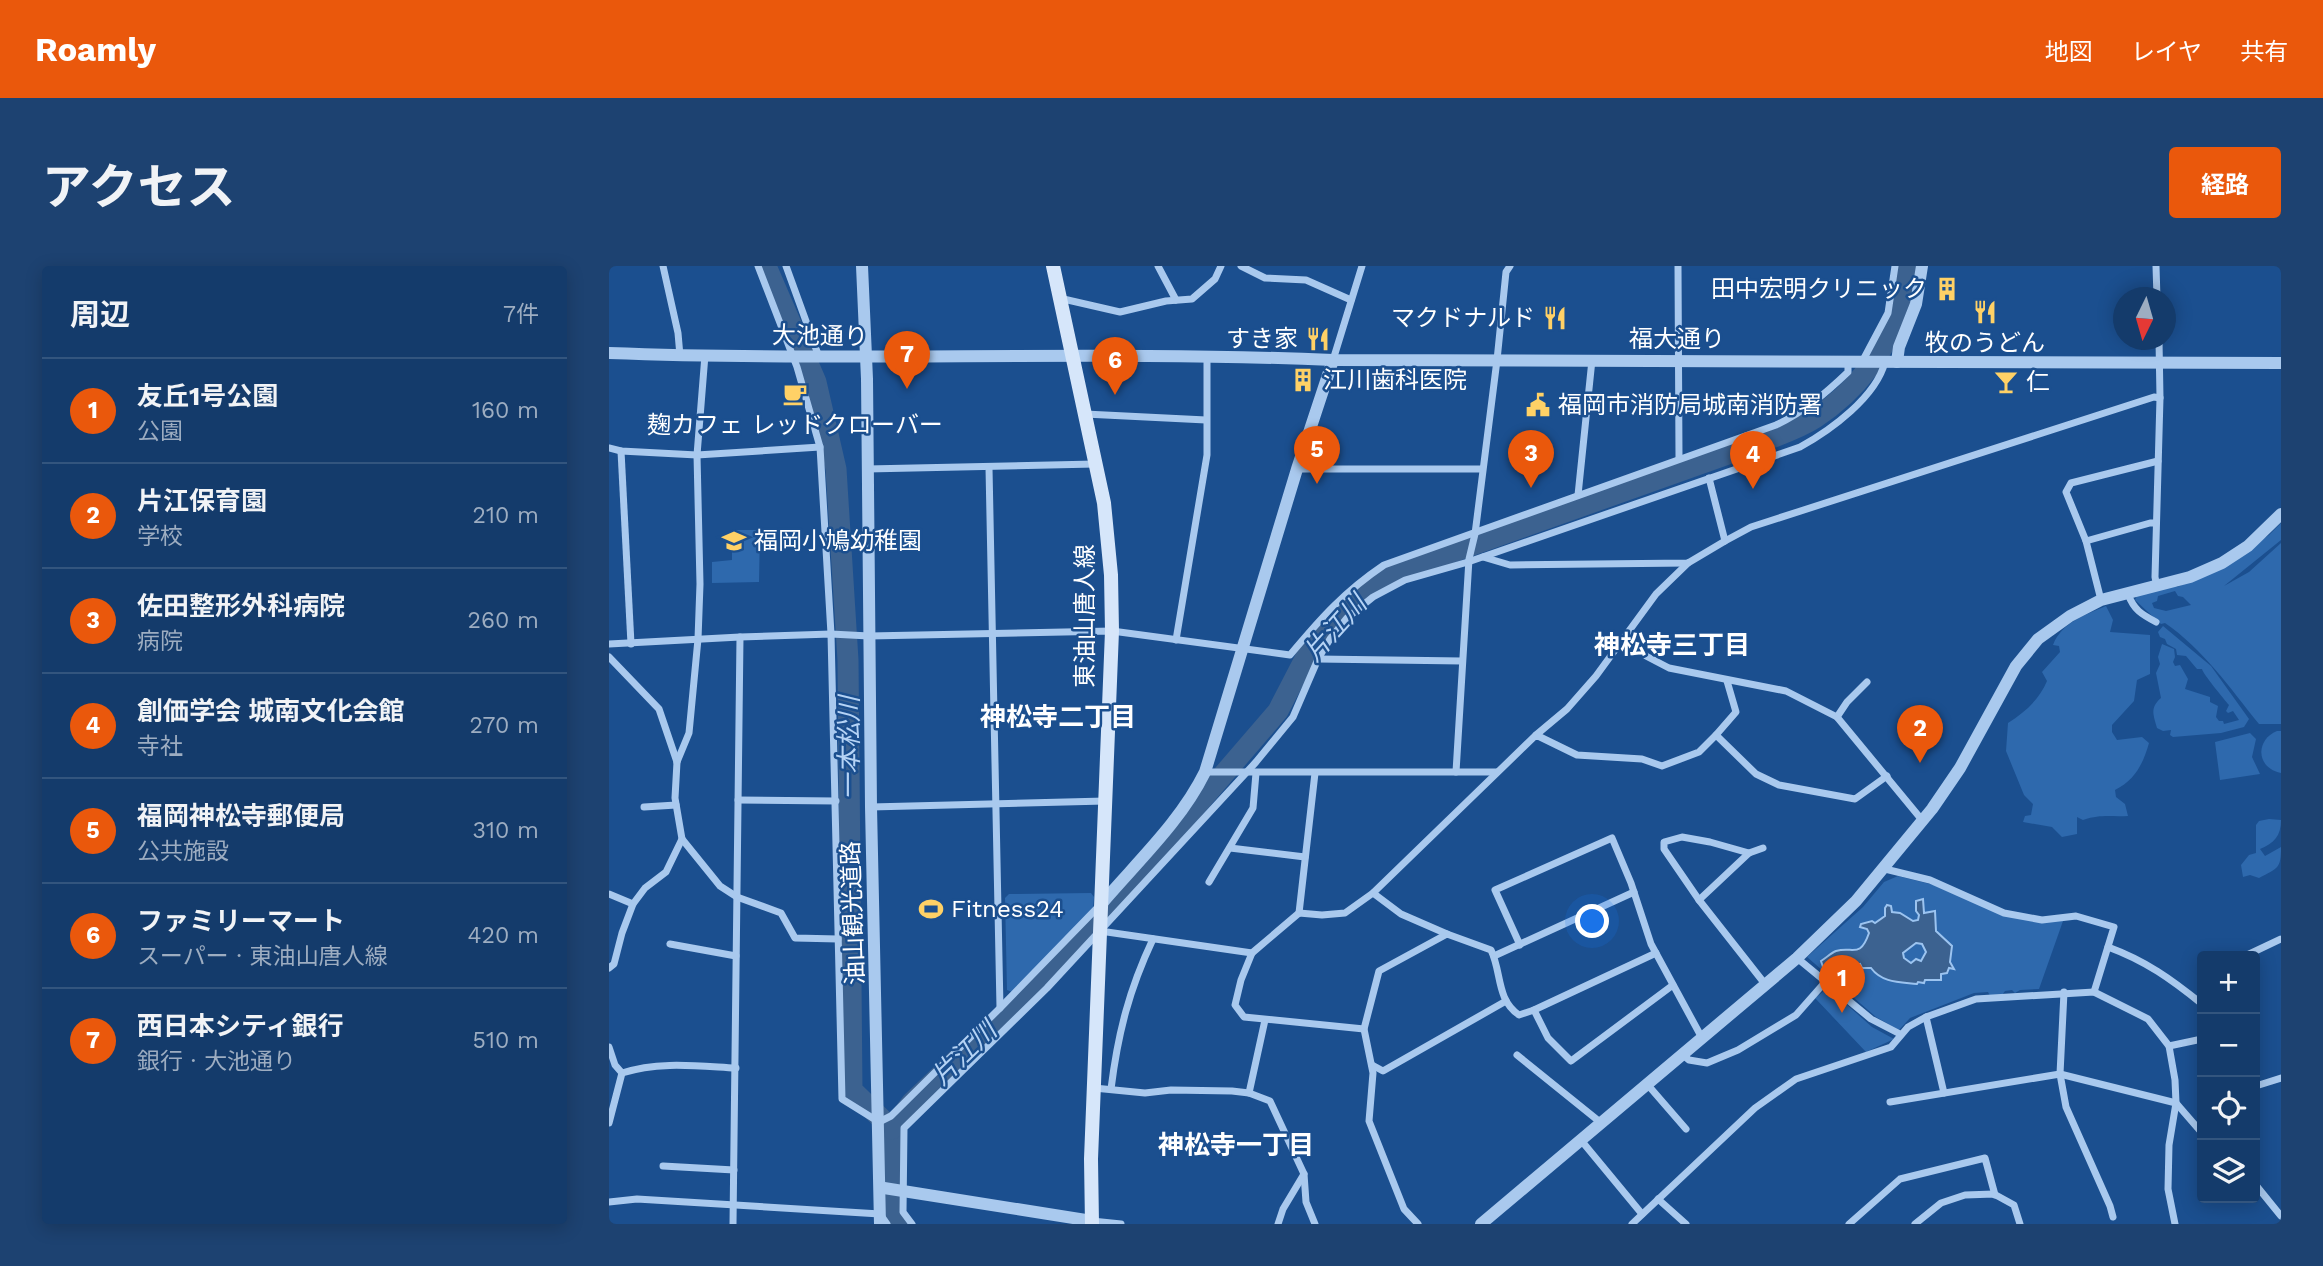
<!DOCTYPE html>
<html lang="ja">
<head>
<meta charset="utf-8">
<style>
	body { margin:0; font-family:"Work Sans","Noto Sans JP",sans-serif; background:#1d4271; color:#f1f3f6 }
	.controls { position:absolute; right:21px; bottom:21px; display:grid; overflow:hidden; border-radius:7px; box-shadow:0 4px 18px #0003 }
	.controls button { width:63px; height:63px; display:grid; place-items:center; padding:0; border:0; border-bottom:2px solid #33557e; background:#143b6b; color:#f1f3f6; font:35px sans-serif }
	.compass { position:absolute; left:1504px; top:21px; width:63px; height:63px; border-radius:50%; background:#143b6b; box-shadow:0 4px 18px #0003; rotate:185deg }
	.you { position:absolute; left:984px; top:656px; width:24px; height:24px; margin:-18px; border:5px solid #fff; border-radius:50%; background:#1a73e8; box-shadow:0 0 0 10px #1a73e833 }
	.badge { display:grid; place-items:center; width:46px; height:46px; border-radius:50%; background:#ea580c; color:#fff; font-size:23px; font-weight:700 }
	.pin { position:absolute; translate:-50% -58px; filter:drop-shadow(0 2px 4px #0008) }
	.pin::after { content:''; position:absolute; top:37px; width:24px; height:21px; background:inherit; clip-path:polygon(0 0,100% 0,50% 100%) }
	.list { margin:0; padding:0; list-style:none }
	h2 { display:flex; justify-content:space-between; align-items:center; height:91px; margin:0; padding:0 28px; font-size:30px }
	h2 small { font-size:23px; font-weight:400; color:#9dadc1 }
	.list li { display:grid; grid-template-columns:46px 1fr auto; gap:21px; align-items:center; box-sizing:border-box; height:105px; padding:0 28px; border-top:2px solid #33557e }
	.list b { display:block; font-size:26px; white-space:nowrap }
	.list p { margin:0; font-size:23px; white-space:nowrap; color:#9dadc1 }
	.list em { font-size:23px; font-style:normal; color:#9dadc1 }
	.icon { flex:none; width:38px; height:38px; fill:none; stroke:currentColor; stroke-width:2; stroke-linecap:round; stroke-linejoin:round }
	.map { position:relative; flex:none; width:1672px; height:958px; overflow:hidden; border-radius:7px }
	header { display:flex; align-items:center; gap:42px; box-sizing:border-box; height:98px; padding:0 35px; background:#ea580c; color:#fff }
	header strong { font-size:33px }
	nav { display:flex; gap:38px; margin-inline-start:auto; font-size:24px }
	.intro { display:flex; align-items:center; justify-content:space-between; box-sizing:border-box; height:168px; padding:0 42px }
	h1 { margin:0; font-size:49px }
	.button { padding:18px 32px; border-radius:7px; background:#ea580c; color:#fff; font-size:24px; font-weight:700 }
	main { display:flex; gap:42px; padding:0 42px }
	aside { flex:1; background:#143b6b; border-radius:7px; box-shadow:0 4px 18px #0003 }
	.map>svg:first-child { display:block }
	.green { fill:#2e69ad; fill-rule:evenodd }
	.water { fill:#3c6290; stroke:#9cc4f0; stroke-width:2; fill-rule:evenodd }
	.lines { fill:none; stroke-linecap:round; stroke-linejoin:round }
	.river { stroke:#3c6290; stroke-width:21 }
	.minor { stroke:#a9c9ee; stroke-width:7 }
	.tertiary { stroke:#a9c9ee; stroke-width:12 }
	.secondary { stroke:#d6e6fa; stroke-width:14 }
	.labels { text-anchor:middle; stroke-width:5; stroke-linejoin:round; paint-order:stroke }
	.poi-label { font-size:24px; fill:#fff; stroke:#1b4f8f; text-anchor:start }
	.street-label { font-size:24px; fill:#fff; stroke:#1b4f8f }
	.water-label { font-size:26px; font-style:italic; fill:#b5d3f5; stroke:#1b4f8f }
	.neighbourhood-label { font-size:26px; font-weight:bold; fill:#fff; stroke:#1b4f8f }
</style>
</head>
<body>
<header>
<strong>Roamly</strong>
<nav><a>地図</a><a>レイヤ</a><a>共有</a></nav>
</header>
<div class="intro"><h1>アクセス</h1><a class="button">経路</a></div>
<main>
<aside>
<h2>周辺<small>7件</small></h2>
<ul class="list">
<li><span class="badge">1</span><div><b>友丘1号公園</b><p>公園</p></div><em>160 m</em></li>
<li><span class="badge">2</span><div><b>片江保育園</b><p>学校</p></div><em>210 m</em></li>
<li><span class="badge">3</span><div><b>佐田整形外科病院</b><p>病院</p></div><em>260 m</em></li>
<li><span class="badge">4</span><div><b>創価学会 城南文化会館</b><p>寺社</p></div><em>270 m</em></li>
<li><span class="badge">5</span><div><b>福岡神松寺郵便局</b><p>公共施設</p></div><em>310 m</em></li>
<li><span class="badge">6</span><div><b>ファミリーマート</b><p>スーパー · 東油山唐人線</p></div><em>420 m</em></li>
<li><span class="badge">7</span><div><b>西日本シティ銀行</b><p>銀行 · 大池通り</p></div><em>510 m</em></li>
</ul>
</aside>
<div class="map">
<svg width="1672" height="958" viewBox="0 0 1672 958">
	<rect width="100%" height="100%" fill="#1b4f8f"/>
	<!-- green -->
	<g class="green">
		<path d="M1672 257V274L1615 320 1640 306 1672 277V458H1650C1621 422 1594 383 1556 357L1552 358 1526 334 1528 329 1566 319 1568 321 1611 303 1660 269ZM1566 325 1569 330 1574 331 1582 339 1557 345 1545 342 1543 337 1548 335 1549 330Z"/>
		<polygon points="123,264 151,264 150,316 103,317 103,296 123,294"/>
		<path d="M1497 340 1504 354 1501 366 1541 369V408L1528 414 1525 435 1503 459V466L1508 474 1533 471 1540 477C1534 498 1526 514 1506 524L1507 531 1516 538 1519 550C1500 551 1493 548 1474 554L1468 551V568L1453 571 1443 561 1414 556 1416 550 1422 549 1424 538 1415 529 1397 485 1399 457C1416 446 1430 434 1438 415L1433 406 1451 386 1450 380 1444 379C1453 356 1476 349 1497 340Z"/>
		<path d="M1554 360 1602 400 1640 453 1635 461 1612 467 1564 471 1561 469 1562 464 1554 465 1548 462C1545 450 1540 442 1552 432L1547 407 1551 398 1549 391 1553 378 1565 383 1566 391 1564 396 1566 400 1571 399 1579 413 1576 423 1601 431V436L1609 440 1607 451 1610 455H1614L1615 458 1630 454 1624 445 1619 447 1617 445 1620 439C1615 433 1594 408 1593 403H1588L1577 390 1568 389 1567 383 1558 378 1556 373 1551 371 1549 366Z"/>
		<path d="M1668 465H1672V507C1647 502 1646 474 1668 465Z"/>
		<polygon points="1641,467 1647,473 1643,491 1651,508 1611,514 1606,476"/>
		<path d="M1660 553 1672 554C1672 570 1665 577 1651 583L1656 590 1672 581C1672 603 1669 602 1650 612L1641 609 1634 611 1632 599 1640 589 1647 587V559L1650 555Z"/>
		<polygon points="1289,610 1325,619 1394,649 1454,655 1430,723 1411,724 1406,727 1403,724 1396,725 1393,729 1381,730 1379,726 1365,727 1301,752 1290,764 1267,751 1198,691 1254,641 1275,616"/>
		<polygon points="482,627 485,631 484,643 403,726 398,724 396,632 400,628"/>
		<polygon points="1219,722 1263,761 1285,773 1257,786 1206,732"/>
	</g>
	<!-- water -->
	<path class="water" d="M1314 633 1315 647 1326 645 1327 665 1343 680 1341 696 1345 703 1340 702 1338 707 1332 708V714H1316L1315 717 1309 716 1308 718C1291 716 1273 717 1262 702H1253L1251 698 1232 703 1229 709 1231 714 1228 715 1215 704 1212 695C1217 692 1222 687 1227 685 1244 680 1251 693 1260 667L1258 663 1251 661 1252 658 1263 655 1266 657 1276 650V642L1278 639 1282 640 1283 646 1291 647 1304 655 1309 654 1310 649 1307 645V635ZM1307 677 1313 678 1317 686 1312 695 1307 693 1302 697 1295 692 1294 687Z"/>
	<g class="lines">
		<!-- river -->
		<g class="river">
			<path d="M157 0 207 116 227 203 239 394 243 824 283 863C284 886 280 940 291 958"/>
			<path d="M283 863 303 836 454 693 509 631 669 445 700 385 719 358 764 318 788 306 1141 180C1163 171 1186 165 1206 152 1246 126 1280 84 1291 38 1294 25 1295 12 1297 0"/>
		</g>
		<!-- minor -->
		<g class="minor">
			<polyline points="54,0 69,67 71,90"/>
			<polyline points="149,0 188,101 211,181 222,368 233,833 270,856 282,850 391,742 380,202"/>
			<polyline points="177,0 210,91"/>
			<polyline points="549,0 567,34"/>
			<polyline points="632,0 656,12 697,14 742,34"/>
			<polyline points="1069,0 1070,192"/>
			<polyline points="1547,0 1548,32"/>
			<polyline points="450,32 511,46 557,35 583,33 606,13 612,0"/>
			<polyline points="724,94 753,0"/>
			<polyline points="1253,96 1279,47 1286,0"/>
			<polyline points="476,148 597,154"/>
			<polyline points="0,182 12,185 88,189 211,181"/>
			<polyline points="12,185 22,378"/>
			<polyline points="258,203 486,198"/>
			<polyline points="688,203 873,203"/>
			<polyline points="969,229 983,94"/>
			<polyline points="1116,275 1142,261 1545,131 1551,132"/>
			<polyline points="1477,275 1541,257 1547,257"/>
			<polyline points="874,291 901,299 1079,297 1116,275 1100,212"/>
			<polyline points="1548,321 1546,311 1551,132 1550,74"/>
			<path d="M1519 328C1525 344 1532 348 1547 356"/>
			<polyline points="1492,334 1477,275 1457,226 1462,217 1549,195"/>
			<polyline points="1014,373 1037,390 1060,402 1177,425 1228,451 1313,554"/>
			<polyline points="567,374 598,189 598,90"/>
			<path d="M0 378 131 371 222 368 260 370 503 365 681 389C712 352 735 326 775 299L1167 159C1195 146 1217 127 1239 106V96"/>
			<polyline points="0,391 50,443 68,496 66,532 73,573 111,620 128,631 172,647 186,672 229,673"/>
			<polyline points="709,393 853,395"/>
			<polyline points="1228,451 1238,436 1258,416"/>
			<polyline points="927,469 958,443 987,410 1047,328 1079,297"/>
			<polyline points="1107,469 1127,446 1118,415"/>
			<polyline points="68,496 80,467 89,373 91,318 88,189 96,89"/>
			<polyline points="596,506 888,506"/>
			<polyline points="847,506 860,293 866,268 888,94 897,6 901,0"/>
			<polyline points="129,534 227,535"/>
			<polyline points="35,541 67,539"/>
			<polyline points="262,541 496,535"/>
			<polyline points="621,582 696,591"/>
			<polyline points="1140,587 1101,576 1073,571 1055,576 1055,583 1090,634 1156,718"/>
			<polyline points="1276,603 1321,614 1395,647 1433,654 1467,650 1505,661 1485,726"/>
			<polyline points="600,616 644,542 647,507"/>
			<polyline points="764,627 792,648 838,668"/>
			<polyline points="0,628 24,638 36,622 57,606 73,573"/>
			<polyline points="1090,634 1140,587 1154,582"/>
			<polyline points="690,647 706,507"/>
			<polyline points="491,665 643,687 690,647 713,649 736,647 764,627 927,469 968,489 1033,493 1053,500 1090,486 1107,469 1147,508 1170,519 1246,533 1278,510"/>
			<polyline points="61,678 127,690"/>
			<polyline points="911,679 886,624 1003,572 1022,617 1042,678 1093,772"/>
			<path d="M1499 681C1537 695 1562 713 1593 738"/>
			<polyline points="643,687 632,714 626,739 635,751 755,763"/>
			<polyline points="885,690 1025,626"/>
			<polyline points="1636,690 1672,673"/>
			<polyline points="1188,692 1262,753 1291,768"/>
			<polyline points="0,702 5,698 13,667 24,638"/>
			<polyline points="1455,726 1451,808 1457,841 1501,940 1504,951"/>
			<polyline points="391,742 491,639"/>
			<polyline points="925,744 1047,687"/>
			<polyline points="1317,751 1367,733 1485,726 1539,753 1560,780 1566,814 1567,837 1560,879 1559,923 1566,958"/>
			<polyline points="1560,780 1593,773"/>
			<polyline points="0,781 6,799 13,807 0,857"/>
			<polyline points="908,789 991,856"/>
			<polyline points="1074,789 1080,794 1098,797 1129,784 1187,749 1217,715"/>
			<polyline points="763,799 774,805 897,735"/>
			<path d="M13 807C50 795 88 800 127 802"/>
			<polyline points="1038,818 1077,863"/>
			<polyline points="1650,819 1672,812"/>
			<polyline points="485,822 536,827 562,824 623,825 640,827 661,835 695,908 697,936 706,958"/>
			<path d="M502 823C509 767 520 724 544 673"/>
			<polyline points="640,827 656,754"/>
			<polyline points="1281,836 1451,808 1567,837 1593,867"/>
			<polyline points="971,873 1033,948"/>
			<polyline points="54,900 125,904"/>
			<polyline points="1646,918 1672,950"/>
			<polyline points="1049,933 1077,958"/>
			<polyline points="0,936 28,933 271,948 278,958"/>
			<polyline points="483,955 512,958"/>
			<polyline points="124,958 131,371"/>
			<path d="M303 958 294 946 295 862 438 722 647 496 684 451 709 393 721 373 738 352 764 331 796 314 859 296 1191 181C1222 164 1267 131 1276 96"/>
			<polyline points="669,958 674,943 695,908"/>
			<path d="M809 958 795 943 760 855 764 807 755 763 770 705 838 668 882 684C893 707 887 733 910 749L925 744 939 772 962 795 1064 719"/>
			<polyline points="1023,958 1146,842 1187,813 1282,781 1299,761 1317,751 1335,827"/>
			<polyline points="1240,958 1291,913 1376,892 1386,929"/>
			<polyline points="1306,958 1332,937 1356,929 1385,928 1405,939 1411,958"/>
		</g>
		<!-- tertiary -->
		<g class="tertiary">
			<polyline points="253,0 258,113 262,541 271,958"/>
			<path d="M0 87C241 96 483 84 724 94L1672 97"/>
			<polyline points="1288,96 1290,81 1307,38 1313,0"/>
			<path d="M494 636C529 595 572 555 596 506L688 203 724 94"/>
			<polyline points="275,922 483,955"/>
			<polyline points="872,958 1188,692 1247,635 1323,543 1351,502 1407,400 1429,373 1461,350 1492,334 1581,311 1613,297 1639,280 1672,248"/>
		</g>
		<!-- secondary -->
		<polyline class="secondary" points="444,0 495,237 502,309 503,365 482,893 483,958"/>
	</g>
	<!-- icons -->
	<defs>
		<g id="building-bare" transform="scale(1.89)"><path d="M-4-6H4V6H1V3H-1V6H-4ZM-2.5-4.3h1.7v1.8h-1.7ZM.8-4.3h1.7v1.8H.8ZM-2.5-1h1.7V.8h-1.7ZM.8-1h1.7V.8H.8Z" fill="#ffd166" stroke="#1b4f8f" stroke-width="2.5" paint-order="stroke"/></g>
		<g id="restaurant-bare" transform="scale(1.89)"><path d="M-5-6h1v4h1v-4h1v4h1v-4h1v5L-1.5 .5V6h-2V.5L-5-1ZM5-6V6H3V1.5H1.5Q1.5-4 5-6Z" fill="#ffd166" stroke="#1b4f8f" stroke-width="2.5" paint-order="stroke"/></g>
		<g id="bar-bare" transform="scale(1.89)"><path d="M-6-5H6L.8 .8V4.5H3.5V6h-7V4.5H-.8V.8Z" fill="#ffd166" stroke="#1b4f8f" stroke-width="2.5" paint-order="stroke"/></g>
		<g id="cafe-bare" transform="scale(1.89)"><path d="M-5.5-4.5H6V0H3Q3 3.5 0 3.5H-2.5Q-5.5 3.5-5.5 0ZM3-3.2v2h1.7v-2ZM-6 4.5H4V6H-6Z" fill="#ffd166" stroke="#1b4f8f" stroke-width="2.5" paint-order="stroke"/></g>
		<g id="civic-bare" transform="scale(1.89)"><path d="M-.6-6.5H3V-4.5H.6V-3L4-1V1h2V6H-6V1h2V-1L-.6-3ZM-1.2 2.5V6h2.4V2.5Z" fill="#ffd166" stroke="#1b4f8f" stroke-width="2.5" paint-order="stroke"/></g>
		<g id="school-bare" transform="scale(1.89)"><path d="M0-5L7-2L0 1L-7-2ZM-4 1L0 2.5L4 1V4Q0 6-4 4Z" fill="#ffd166" stroke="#1b4f8f" stroke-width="2.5" paint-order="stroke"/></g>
		<g id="stadium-bare" transform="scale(1.89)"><path d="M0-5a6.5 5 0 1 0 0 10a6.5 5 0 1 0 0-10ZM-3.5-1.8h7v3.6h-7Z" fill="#ffd166" stroke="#1b4f8f" stroke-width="2.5" paint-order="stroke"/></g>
	</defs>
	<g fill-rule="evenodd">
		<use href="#building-bare" x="1338" y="23"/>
		<use href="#restaurant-bare" x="1376" y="46"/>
		<use href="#restaurant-bare" x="946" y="52"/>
		<use href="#restaurant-bare" x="709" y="73"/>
		<use href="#building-bare" x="694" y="114"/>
		<use href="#bar-bare" x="1397" y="116"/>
		<use href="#cafe-bare" x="186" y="128"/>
		<use href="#civic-bare" x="929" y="139"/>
		<use href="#school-bare" x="125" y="275"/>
		<use href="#stadium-bare" x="322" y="643"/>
	</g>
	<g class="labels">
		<!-- poi labels -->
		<g class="poi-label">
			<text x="1318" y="31" text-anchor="end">田中宏明クリニック</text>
			<text x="926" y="60" text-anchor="end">マクドナルド</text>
			<text x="689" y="81" text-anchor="end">すき家</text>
			<text x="1376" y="85" text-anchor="middle">牧のうどん</text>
			<text x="714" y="122">江川歯科医院</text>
			<text x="1417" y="124">仁</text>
			<text x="949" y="147">福岡市消防局城南消防署</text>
			<text x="186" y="167" text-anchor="middle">麹カフェ レッドクローバー</text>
			<text x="145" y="283">福岡小鳩幼稚園</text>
			<text x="342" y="651">Fitness24</text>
		</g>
		<!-- street labels -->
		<g class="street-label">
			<text transform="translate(211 70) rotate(1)" y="8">大池通り</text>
			<text x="1068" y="81">福大通り</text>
			<text transform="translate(476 350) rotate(-90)" y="8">東油山唐人線</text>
			<text transform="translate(244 647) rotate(-92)" y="8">油山観光道路</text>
		</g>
		<!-- water labels -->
		<g class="water-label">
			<text transform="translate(726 362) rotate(-48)" y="9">片江川</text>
			<text transform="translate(240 482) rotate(-90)" y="9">一本松川</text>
			<text transform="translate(355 787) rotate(-44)" y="9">片江川</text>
		</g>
		<!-- neighbourhood labels -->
		<g class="neighbourhood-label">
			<text x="1063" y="388">神松寺三丁目</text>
			<text x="449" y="460">神松寺二丁目</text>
			<text x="627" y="888">神松寺一丁目</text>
		</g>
	</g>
</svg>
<div class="controls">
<button>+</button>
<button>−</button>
<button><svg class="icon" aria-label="locate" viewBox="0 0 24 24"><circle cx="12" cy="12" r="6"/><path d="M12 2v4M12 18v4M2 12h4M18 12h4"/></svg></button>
<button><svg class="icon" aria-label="layers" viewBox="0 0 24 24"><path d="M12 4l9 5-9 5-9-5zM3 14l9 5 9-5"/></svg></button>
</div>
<svg class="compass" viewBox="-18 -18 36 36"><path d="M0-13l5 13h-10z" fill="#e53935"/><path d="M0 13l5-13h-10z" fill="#9dadc1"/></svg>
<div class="you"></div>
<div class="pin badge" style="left:1233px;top:747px">1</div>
<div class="pin badge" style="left:1311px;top:497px">2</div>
<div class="pin badge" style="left:922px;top:222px">3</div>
<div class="pin badge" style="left:1144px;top:223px">4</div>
<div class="pin badge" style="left:708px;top:218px">5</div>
<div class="pin badge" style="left:506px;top:129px">6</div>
<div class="pin badge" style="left:298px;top:123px">7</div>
</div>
</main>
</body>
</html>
